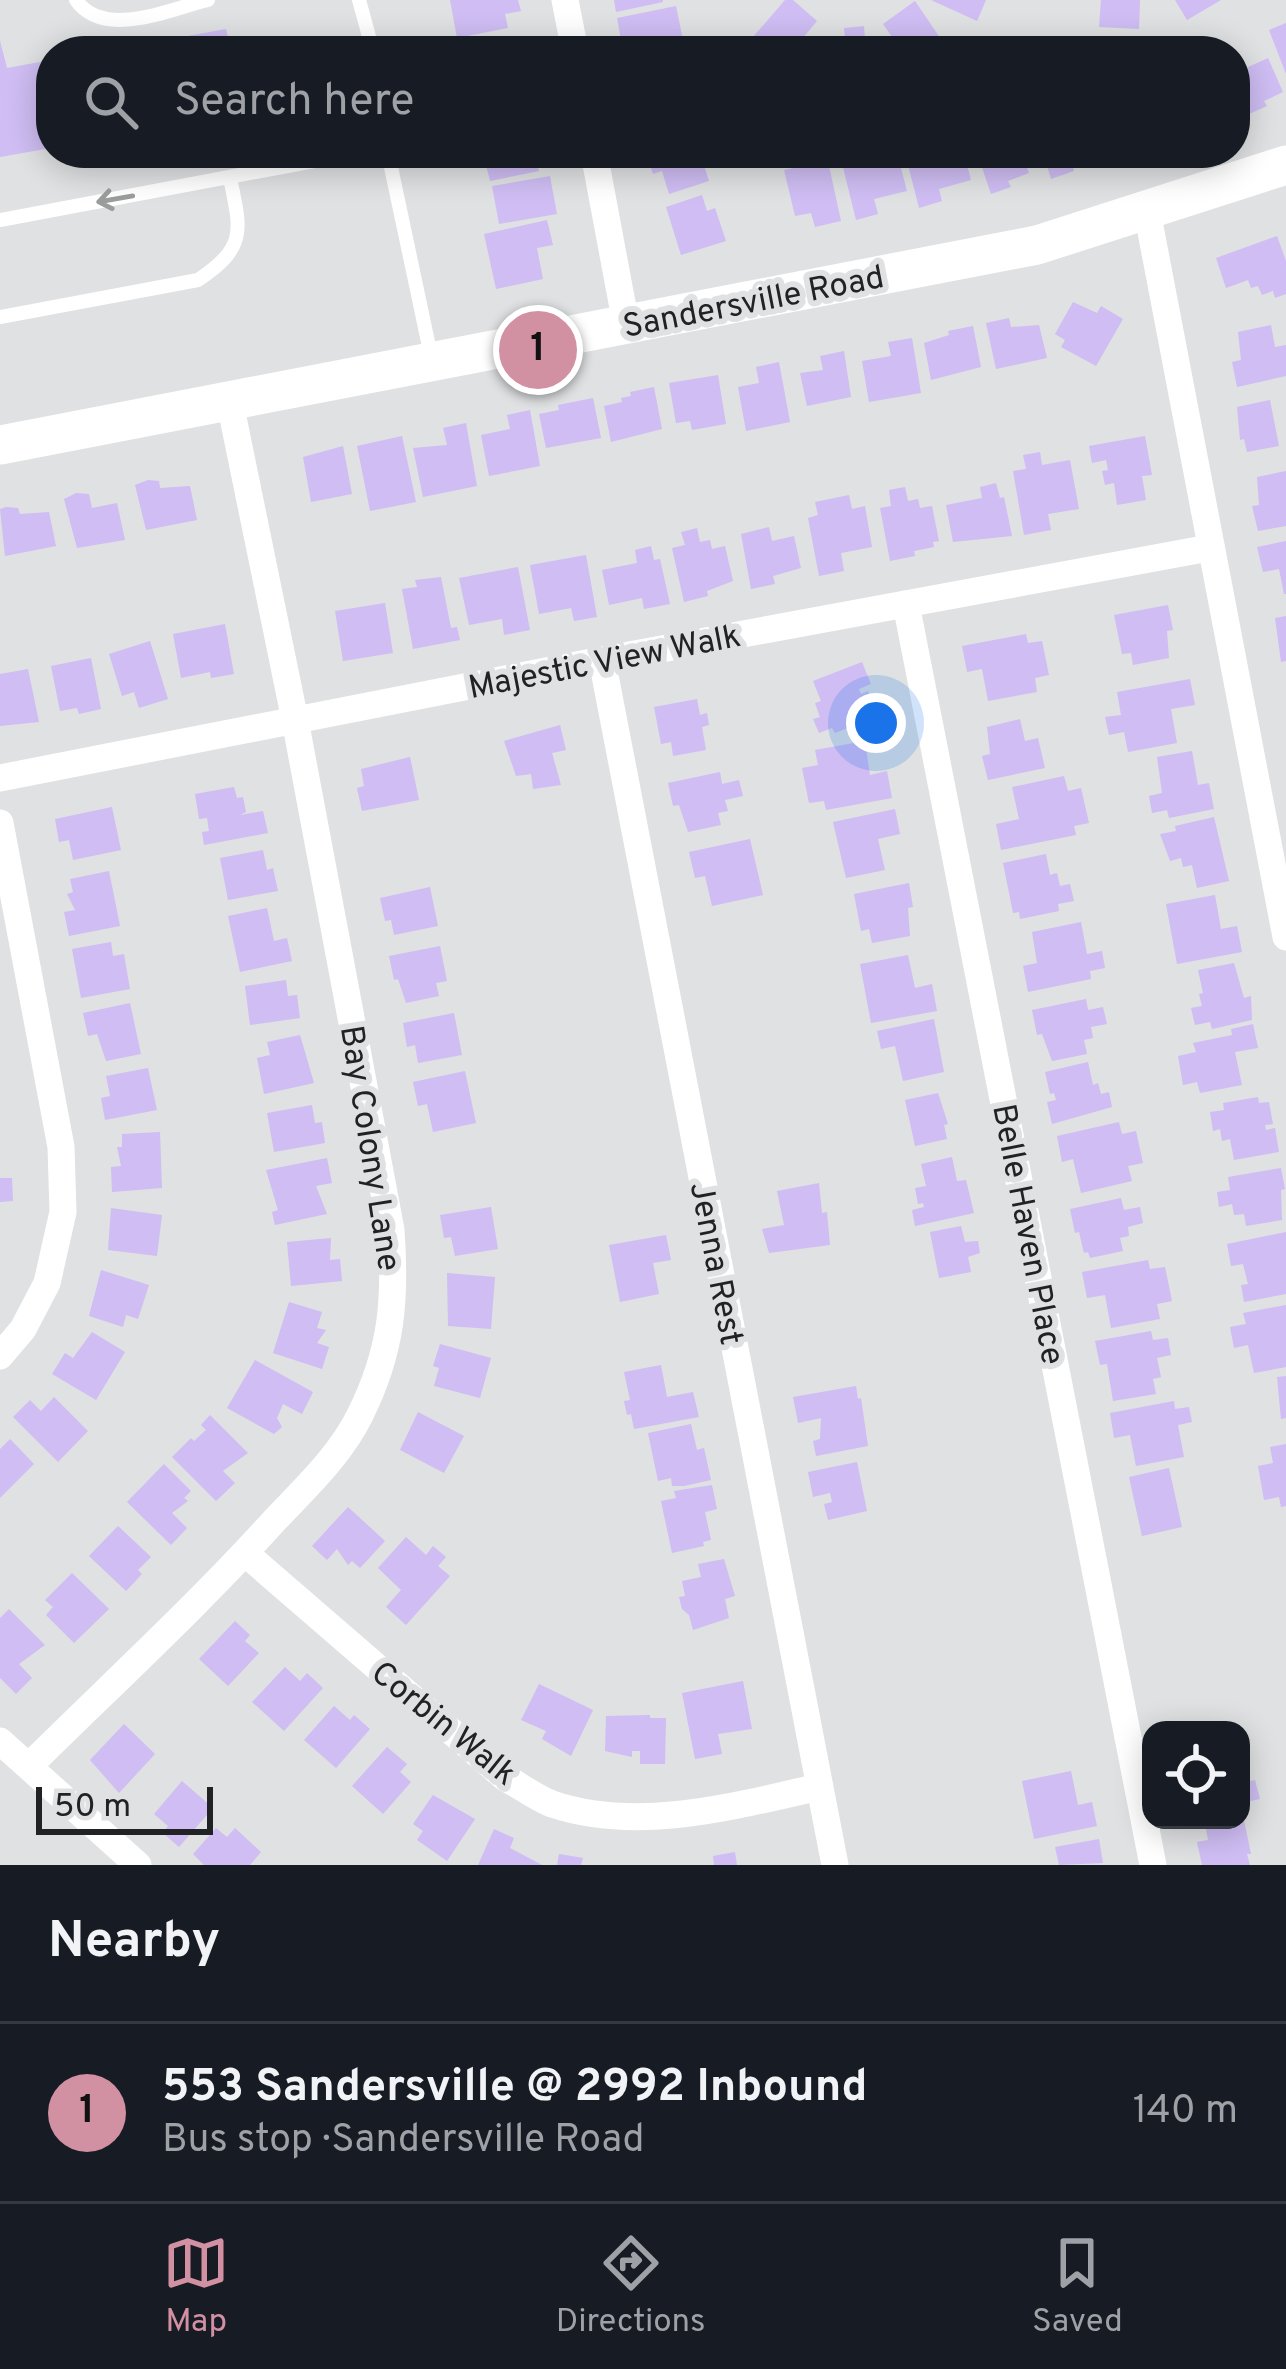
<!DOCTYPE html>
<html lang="en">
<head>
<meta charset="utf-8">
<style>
	body { margin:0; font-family:Overpass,sans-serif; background:#20242c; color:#f1f3f6 }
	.controls { position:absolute; right:36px; bottom:36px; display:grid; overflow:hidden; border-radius:24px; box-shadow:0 6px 30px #0003 }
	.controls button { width:108px; height:108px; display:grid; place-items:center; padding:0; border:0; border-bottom:3px solid #363941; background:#171b24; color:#f1f3f6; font:60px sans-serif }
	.scale { position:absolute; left:36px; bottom:30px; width:177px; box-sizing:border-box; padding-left:12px; border:6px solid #212223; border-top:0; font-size:33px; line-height:42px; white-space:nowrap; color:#212223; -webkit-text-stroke:9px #dfe1e3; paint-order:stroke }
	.you { position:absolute; left:876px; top:723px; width:42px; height:42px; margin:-30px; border:9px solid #fff; border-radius:50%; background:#1a73e8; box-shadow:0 0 0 18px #1a73e833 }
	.badge { display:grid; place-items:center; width:78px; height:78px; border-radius:50%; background:#d290a3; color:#111; font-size:39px; font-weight:700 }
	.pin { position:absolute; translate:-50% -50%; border:6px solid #fff; box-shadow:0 3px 12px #0006 }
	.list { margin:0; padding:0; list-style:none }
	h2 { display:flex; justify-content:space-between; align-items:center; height:156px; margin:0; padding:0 48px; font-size:51px }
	h2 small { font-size:39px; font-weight:400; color:#9ea1a6 }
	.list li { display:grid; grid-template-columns:78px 1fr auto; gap:36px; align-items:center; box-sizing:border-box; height:180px; padding:0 48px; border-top:3px solid #363941 }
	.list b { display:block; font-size:45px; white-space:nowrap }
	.list p { margin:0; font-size:39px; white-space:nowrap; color:#9ea1a6 }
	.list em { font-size:39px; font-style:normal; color:#9ea1a6 }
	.icon { flex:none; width:66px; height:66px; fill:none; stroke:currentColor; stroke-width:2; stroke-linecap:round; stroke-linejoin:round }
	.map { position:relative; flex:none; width:1286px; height:1865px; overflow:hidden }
	.search { position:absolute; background:#171b24; box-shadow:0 6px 30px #0003; left:36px; right:36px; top:36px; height:132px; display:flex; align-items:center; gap:30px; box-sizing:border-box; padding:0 42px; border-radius:48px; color:#9ea1a6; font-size:45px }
	.sheet { height:336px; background:#171b24 }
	nav { display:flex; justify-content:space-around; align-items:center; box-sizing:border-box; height:168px; border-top:3px solid #363941; background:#171b24; font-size:33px; color:#9ea1a6 }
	nav a { display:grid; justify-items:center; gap:6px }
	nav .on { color:#d290a3 }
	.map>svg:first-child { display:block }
	.building { fill:#cfbdf3 }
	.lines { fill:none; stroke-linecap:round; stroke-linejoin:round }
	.lane { stroke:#fff; stroke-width:14 }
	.street { stroke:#fff; stroke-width:27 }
	.secondary { stroke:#fff; stroke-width:39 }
	.oneway { stroke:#9b9c9c }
	.labels { text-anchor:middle; stroke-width:12; stroke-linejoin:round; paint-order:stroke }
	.street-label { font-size:33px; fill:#212223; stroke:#dfe1e3 }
</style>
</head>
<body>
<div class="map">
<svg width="1286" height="1865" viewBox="0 0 1286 1865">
	<rect width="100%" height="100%" fill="#dfe1e3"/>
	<!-- building -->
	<g class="building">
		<polygon points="450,0 518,0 521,11 505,14 508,28 457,38"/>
		<polygon points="614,0 663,0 663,2 616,12"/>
		<polygon points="785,0 793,0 817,21 792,51 741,51"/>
		<polygon points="931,0 986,0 977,21"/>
		<polygon points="1101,0 1140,0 1139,29 1099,27"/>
		<polygon points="1175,0 1221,0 1187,20"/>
		<polygon points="915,1 949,51 902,51 883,24"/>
		<polygon points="676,6 684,45 653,51 623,51 617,18"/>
		<polygon points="1286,23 1286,74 1269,30"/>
		<polygon points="864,26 866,51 822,51 821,41 845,39 844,28"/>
		<polygon points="226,29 231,51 117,51 116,49"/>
		<polygon points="0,41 7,68 51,60 51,148 0,157"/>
		<polygon points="525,42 527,51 493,51 493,49"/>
		<polygon points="1268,58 1283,92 1264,101 1267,106 1238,119 1235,73"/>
		<polygon points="471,153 535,153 539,171 490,181 486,165 475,167"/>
		<polygon points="646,153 700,153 709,181 669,194 662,171 653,174"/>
		<polygon points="848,153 897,153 907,191 874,199 878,214 856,220 840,155"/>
		<polygon points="905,153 964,153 971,180 939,189 942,201 919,208"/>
		<polygon points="977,153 1022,153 1029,173 1008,181 1011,187 991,194"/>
		<polygon points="1043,153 1069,153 1074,171 1051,179"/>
		<polygon points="828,161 841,221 815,227 811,213 795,216 784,170"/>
		<polygon points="550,176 557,214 499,224 492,186"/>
		<polygon points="702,195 707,211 715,208 726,241 681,255 666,207"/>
		<polygon points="547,220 553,245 537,248 543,279 496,289 484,234"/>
		<polygon points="1277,236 1286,261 1286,294 1275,298 1273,291 1262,295 1258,286 1251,288 1248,280 1226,288 1216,258"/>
		<polygon points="1073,302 1097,313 1101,306 1123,319 1096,366 1061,347 1065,340 1055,334"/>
		<polygon points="1009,318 1011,327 1039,325 1047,358 996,369 986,323"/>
		<polygon points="1271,325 1275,347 1286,345 1286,376 1237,387 1232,362 1241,360 1238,332"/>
		<polygon points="973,326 981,367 931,380 924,343 949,335 948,331"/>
		<polygon points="912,338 921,393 869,402 862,361 891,356 888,342"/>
		<polygon points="844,351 851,397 807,406 800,373 823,370 820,356"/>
		<polygon points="779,362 790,422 746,431 738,387 759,383 756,367"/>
		<polygon points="718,375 726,424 692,430 690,421 676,423 669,383"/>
		<polygon points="654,387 662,429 611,442 604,406 622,402 621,398 631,396 630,392"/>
		<polygon points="593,398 601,438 546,448 539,414 559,410 558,405"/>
		<polygon points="1270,400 1279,446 1247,452 1244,439 1240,440 1237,407"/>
		<polygon points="530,410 540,466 489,476 481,435 510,429 507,415"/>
		<polygon points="466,423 477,486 423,497 413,448 447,445 443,428"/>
		<polygon points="402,436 416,502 370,511 357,446"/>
		<polygon points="1145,436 1152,475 1142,476 1146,500 1117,505 1114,483 1105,485 1102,471 1108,470 1106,460 1092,463 1089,446"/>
		<polygon points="343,446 352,494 311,502 303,457"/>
		<polygon points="1040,452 1042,465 1070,460 1079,509 1048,514 1051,530 1024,535 1013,471 1026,469 1023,455"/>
		<polygon points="1286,471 1286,526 1258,531 1252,506 1259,505 1257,477"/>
		<polygon points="148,480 159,481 160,488 190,486 197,520 146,530 135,485"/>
		<polygon points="996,483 1000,498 1004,497 1012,536 953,542 946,505 982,498 980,487"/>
		<polygon points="905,487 908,501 918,499 920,508 932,506 939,541 933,542 934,547 914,551 915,556 890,561 880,508 891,506 889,490"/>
		<polygon points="76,493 89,494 92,508 117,503 125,540 77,548 64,499"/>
		<polygon points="849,495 852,509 865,506 872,547 841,553 844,571 819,576 808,518 818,515 815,502"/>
		<polygon points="6,507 18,508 20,514 49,512 56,546 5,556 0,509"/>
		<polygon points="769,527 772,541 794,536 801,568 773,576 775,584 751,589 741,534"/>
		<polygon points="697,528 700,542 710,540 712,549 725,546 733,581 707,591 708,596 684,602 672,548 685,545 681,532"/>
		<polygon points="1286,541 1286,594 1284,594 1279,569 1263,572 1257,547"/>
		<polygon points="651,546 654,560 660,559 670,604 644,609 642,598 609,605 602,570 637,563 635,550"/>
		<polygon points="586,555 597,617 574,621 571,608 539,614 530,565"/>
		<polygon points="518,567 530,630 504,635 502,619 469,625 459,578"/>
		<polygon points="441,577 451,628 457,627 460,640 413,649 402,589 417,587 415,580"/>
		<polygon points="385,603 393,653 343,661 335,611"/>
		<polygon points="1168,605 1173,630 1167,631 1169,658 1133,665 1131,653 1122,654 1114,615"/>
		<polygon points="1286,616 1286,661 1281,662 1275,618"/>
		<polygon points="225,624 234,674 211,678 210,672 181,678 173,634"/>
		<polygon points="1026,634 1028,643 1042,641 1049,675 1035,678 1037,692 988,701 982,669 967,672 962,646"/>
		<polygon points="150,641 168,699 139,708 134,692 122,696 109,654"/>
		<polygon points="91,658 101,709 79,714 77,708 60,711 51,666"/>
		<polygon points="862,662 871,684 859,689 861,694 868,691 876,711 869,714 871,719 835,733 832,728 819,733 813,719 820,717 815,703 821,701 813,681"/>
		<polygon points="28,669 39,722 0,726 0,674"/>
		<polygon points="1190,679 1195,705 1171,709 1177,743 1128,752 1124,732 1109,735 1105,717 1121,715 1117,692"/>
		<polygon points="697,699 700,715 707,713 709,725 702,727 706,750 673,756 671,742 661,744 654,707"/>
		<polygon points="1020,719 1025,741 1038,738 1045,768 988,780 982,756 990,754 987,727"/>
		<polygon points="560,725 566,750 552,753 561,785 533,789 531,774 516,776 504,741"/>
		<polygon points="865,741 870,775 887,771 892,798 826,810 824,801 809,803 802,768 818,765 815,750"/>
		<polygon points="1192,751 1198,785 1209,783 1214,809 1169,818 1167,810 1152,813 1149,796 1162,793 1157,757"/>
		<polygon points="410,757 419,800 362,811 357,788 364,786 361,769"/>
		<polygon points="720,772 722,784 739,780 743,796 725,800 728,811 718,813 721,825 688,832 679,805 673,806 668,783"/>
		<polygon points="1064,776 1068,791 1081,788 1089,823 1074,826 1076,835 1001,850 996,824 1019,819 1012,787"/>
		<polygon points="234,787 237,798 243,797 246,812 240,815 263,811 268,833 204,845 202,832 209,831 207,818 199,819 195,794"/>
		<polygon points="112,807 121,850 73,860 69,840 59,842 55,819"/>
		<polygon points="895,809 900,834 878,839 885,870 846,878 833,822"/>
		<polygon points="1214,817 1229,881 1197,888 1192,865 1183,867 1181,858 1170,861 1160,834 1176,831 1175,826"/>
		<polygon points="750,839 763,895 712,906 705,876 695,878 689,852"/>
		<polygon points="263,850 267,870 273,868 278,891 228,900 220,858"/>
		<polygon points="1046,854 1050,875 1057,873 1060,886 1070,884 1074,901 1058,904 1059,911 1020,919 1019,912 1013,913 1003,863"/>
		<polygon points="109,871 120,926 69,936 64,912 75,910 67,894 73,892 70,879"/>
		<polygon points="909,883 913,907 908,908 910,936 872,943 869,929 861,931 854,894"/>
		<polygon points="430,887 438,926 394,935 391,920 385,921 380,898"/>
		<polygon points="1215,895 1221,929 1237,926 1242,952 1177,964 1166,904"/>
		<polygon points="267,908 274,941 287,938 292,961 240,972 228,916"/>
		<polygon points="1081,922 1087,954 1102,951 1105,968 1090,971 1091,979 1028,992 1023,966 1037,963 1032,932"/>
		<polygon points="111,942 113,956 124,954 130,989 81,998 72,949"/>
		<polygon points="440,946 447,981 436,983 439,996 406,1003 398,979 394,980 389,956"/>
		<polygon points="908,955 915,988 932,984 937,1011 871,1023 860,964"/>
		<polygon points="1234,963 1244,998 1251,996 1252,1020 1212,1029 1210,1022 1195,1025 1191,1008 1202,1006 1199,994 1203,993 1198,970"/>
		<polygon points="286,980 288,996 297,995 300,1018 250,1025 245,986"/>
		<polygon points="1086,999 1088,1010 1103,1007 1107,1024 1091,1027 1093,1038 1084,1040 1087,1054 1052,1061 1042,1034 1037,1035 1032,1010"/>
		<polygon points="130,1003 141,1054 106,1061 97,1034 88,1036 83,1013"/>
		<polygon points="454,1013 462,1055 418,1063 415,1045 407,1047 403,1023"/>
		<polygon points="934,1019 944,1072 903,1081 895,1046 881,1049 877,1031"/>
		<polygon points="1253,1024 1258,1048 1235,1052 1242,1085 1200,1093 1197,1082 1183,1085 1178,1056 1196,1052 1193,1043 1232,1035 1231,1029"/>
		<polygon points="300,1035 314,1083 264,1094 257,1058 270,1055 267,1042"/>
		<polygon points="1088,1062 1093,1085 1098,1083 1101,1094 1109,1092 1112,1107 1052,1124 1047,1102 1056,1100 1054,1093 1050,1094 1045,1072"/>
		<polygon points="148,1068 157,1110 105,1120 101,1098 110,1096 106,1076"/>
		<polygon points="465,1071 476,1123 433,1132 427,1104 418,1106 413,1082"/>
		<polygon points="938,1093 948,1124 944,1125 947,1139 915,1146 905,1100"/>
		<polygon points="1258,1097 1259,1103 1269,1102 1273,1124 1265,1125 1266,1130 1275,1128 1279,1152 1234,1160 1230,1139 1222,1141 1220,1129 1213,1131 1210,1112 1224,1110 1223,1103"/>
		<polygon points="312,1105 315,1123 322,1122 325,1143 274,1152 267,1113"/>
		<polygon points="1119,1122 1122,1134 1136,1131 1143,1163 1128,1166 1132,1181 1081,1193 1073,1159 1062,1162 1057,1136"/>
		<polygon points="160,1132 162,1188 112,1192 111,1167 121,1166 117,1147 122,1147 122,1134"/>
		<polygon points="952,1157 957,1181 966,1180 974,1213 915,1226 912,1210 924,1207 923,1203 918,1204 915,1188 926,1186 921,1164"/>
		<polygon points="327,1158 332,1183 316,1186 327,1214 275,1225 272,1212 278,1210 266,1170"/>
		<polygon points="1281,1168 1285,1189 1281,1190 1282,1220 1246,1226 1244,1214 1234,1215 1232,1204 1219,1207 1217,1192 1230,1190 1228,1177"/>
		<polygon points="0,1178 12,1178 13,1201 0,1202"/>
		<polygon points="819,1183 822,1213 827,1212 830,1245 769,1253 762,1229 784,1225 777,1191"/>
		<polygon points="1121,1198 1124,1210 1140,1207 1143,1223 1128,1227 1129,1236 1120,1238 1123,1251 1090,1258 1088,1252 1084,1253 1079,1232 1075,1233 1070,1209"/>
		<polygon points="491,1207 498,1249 455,1256 451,1237 444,1238 440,1215"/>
		<polygon points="111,1208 162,1215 157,1256 108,1250"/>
		<polygon points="961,1226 965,1242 978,1241 980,1253 968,1257 971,1272 939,1278 930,1232"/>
		<polygon points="1286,1232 1286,1294 1244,1302 1241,1285 1248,1284 1243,1264 1231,1266 1227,1244"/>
		<polygon points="666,1235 671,1260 653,1263 659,1294 620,1302 609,1245"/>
		<polygon points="331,1238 330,1260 340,1259 342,1281 291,1286 287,1242"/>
		<polygon points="1148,1260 1150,1269 1165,1267 1172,1301 1157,1304 1160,1319 1111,1328 1105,1295 1087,1298 1082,1272"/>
		<polygon points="101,1270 149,1285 138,1319 126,1315 123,1327 89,1316"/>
		<polygon points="447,1273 495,1277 491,1329 448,1326"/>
		<polygon points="289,1302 322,1312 317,1328 326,1330 317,1343 329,1347 322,1369 273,1353"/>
		<polygon points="1286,1305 1286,1367 1254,1373 1248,1345 1234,1348 1230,1327 1246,1324 1243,1313"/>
		<polygon points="1151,1331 1153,1340 1168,1338 1171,1355 1157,1358 1161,1377 1153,1379 1156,1394 1113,1401 1107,1364 1100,1365 1095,1341"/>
		<polygon points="92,1332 125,1352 96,1400 52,1374 65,1353 73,1358"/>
		<polygon points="440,1344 491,1358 480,1398 434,1386 439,1368 433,1366"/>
		<polygon points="255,1360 313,1392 302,1414 283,1404 277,1418 282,1427 274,1434 227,1408"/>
		<polygon points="661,1365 667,1397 693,1392 699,1417 634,1429 631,1414 627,1415 624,1401 630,1400 624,1372"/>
		<polygon points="1286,1376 1286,1418 1281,1419 1277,1377"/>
		<polygon points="856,1386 858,1399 861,1398 868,1446 816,1456 813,1441 820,1439 821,1418 798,1423 793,1397"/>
		<polygon points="54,1397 88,1431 58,1462 13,1417 30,1400 41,1411"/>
		<polygon points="1174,1401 1175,1409 1189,1407 1192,1422 1178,1425 1184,1457 1136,1466 1130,1435 1114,1438 1110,1413"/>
		<polygon points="418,1412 464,1436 444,1473 400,1450"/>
		<polygon points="210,1415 248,1453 223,1471 235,1483 216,1501 172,1457 191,1438 194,1441 206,1430 201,1425"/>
		<polygon points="691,1424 697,1450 704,1448 711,1480 684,1486 672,1486 671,1478 658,1481 648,1433"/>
		<polygon points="10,1439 34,1464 0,1498 0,1449"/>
		<polygon points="1286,1444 1286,1506 1281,1507 1279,1497 1264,1500 1258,1466 1273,1463 1270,1447"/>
		<polygon points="857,1462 867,1511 828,1520 824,1504 832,1502 830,1493 813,1497 808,1472"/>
		<polygon points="164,1464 191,1491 184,1498 188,1501 172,1513 187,1528 171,1545 127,1502"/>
		<polygon points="1169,1468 1182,1527 1142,1536 1129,1477"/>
		<polygon points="712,1485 717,1509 705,1512 711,1540 703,1542 704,1546 672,1553 661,1501 676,1498 674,1491"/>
		<polygon points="348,1507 385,1541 360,1568 352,1561 348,1565 337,1549 327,1560 312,1546"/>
		<polygon points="118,1526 151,1557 138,1570 142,1574 126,1591 89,1556"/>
		<polygon points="406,1537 426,1555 433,1546 446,1557 438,1566 450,1576 406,1625 386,1607 401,1590 378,1568"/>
		<polygon points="724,1559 735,1596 725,1599 729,1618 693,1630 689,1615 682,1609 679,1597 685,1596 682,1581 701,1577 698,1564"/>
		<polygon points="72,1573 109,1609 74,1643 46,1615 53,1607 45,1600"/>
		<polygon points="9,1609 45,1645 19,1664 32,1678 16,1694 0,1678 0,1618"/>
		<polygon points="235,1621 250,1635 245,1641 259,1653 228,1686 199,1659"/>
		<polygon points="285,1667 300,1681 307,1673 323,1688 284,1731 252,1702"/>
		<polygon points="743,1681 752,1729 718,1734 722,1754 695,1759 682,1693"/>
		<polygon points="539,1684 593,1710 571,1756 542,1739 546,1731 521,1720"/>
		<polygon points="334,1706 350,1720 354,1715 370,1729 336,1768 304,1740"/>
		<polygon points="650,1715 650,1718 666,1718 665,1764 640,1764 640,1751 632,1751 632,1757 605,1751 606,1716"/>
		<polygon points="124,1724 155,1754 119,1793 90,1760"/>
		<polygon points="387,1747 407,1764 400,1772 411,1782 383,1814 352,1786"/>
		<polygon points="1071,1771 1078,1805 1092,1802 1097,1826 1034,1839 1022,1781"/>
		<polygon points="1255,1780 1260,1799 1241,1803 1241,1783"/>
		<polygon points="182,1781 213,1808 179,1847 163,1833 168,1826 154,1814"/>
		<polygon points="433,1795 475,1819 447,1861 417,1840 423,1831 413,1824"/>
		<polygon points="1225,1820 1244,1820 1251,1854 1247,1854 1250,1865 1202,1865 1197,1842 1208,1840 1205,1824"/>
		<polygon points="216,1828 227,1837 235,1828 261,1852 250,1865 204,1865 193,1854"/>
		<polygon points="494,1829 514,1838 510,1848 542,1865 478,1865"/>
		<polygon points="1099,1839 1103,1863 1059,1865 1055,1847"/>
		<polygon points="735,1852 737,1865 714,1865 713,1856"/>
		<polygon points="559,1854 583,1858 581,1865 557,1865"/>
	</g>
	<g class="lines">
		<!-- lane -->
		<g class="lane">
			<path d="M76 0C104 40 169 9 208 0"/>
			<polyline points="359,0 373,51"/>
			<polyline points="388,153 431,356"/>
			<polyline points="0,220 357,153"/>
			<path d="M0 317 198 280C247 247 241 231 230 178"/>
		</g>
		<!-- street -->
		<g class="street">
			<polyline points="565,0 575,51"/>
			<polyline points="594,153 626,324"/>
			<polyline points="1147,211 1286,937"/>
			<polyline points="906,604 1153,1865"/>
			<polyline points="602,660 835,1865"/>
			<polyline points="0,778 602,660 1209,548"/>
			<polyline points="0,823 61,1147 63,1212 47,1283 23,1329 0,1356"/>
			<path d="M245 1553 504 1777C519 1785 536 1798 552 1804 638 1833 735 1806 819 1787"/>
			<polyline points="0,1741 138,1865"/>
			<path d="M29 1766C111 1685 196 1607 274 1521 304 1489 340 1456 360 1415 392 1351 396 1300 391 1230L295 720 230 403"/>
		</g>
		<!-- secondary -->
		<polyline class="secondary" points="0,445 1037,245 1286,165"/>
	</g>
	<!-- one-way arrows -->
	<defs><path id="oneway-shaft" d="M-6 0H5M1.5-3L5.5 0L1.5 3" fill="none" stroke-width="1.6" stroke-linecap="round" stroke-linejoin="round" transform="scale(3)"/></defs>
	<use class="oneway" href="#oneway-shaft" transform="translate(115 199) rotate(170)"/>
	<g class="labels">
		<!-- street labels -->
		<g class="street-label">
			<text transform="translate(753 300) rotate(-11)" y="12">Sandersville Road</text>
			<text transform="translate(604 660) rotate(-11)" y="12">Majestic View Walk</text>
			<text transform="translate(372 1148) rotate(81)" y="12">Bay Colony Lane</text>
			<text transform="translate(1030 1234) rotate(79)" y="12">Belle Haven Place</text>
			<text transform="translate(718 1263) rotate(79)" y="12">Jenna Rest</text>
			<text transform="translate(445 1722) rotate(39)" y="12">Corbin Walk</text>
		</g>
	</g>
</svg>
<div class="controls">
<button><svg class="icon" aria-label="locate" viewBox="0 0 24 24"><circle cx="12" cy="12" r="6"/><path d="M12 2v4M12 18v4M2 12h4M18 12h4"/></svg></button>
</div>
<div class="scale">50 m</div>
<div class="you"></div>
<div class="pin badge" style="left:538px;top:350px">1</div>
<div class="search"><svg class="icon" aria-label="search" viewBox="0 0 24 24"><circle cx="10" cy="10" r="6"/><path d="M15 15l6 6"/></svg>Search here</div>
</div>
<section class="sheet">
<h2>Nearby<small></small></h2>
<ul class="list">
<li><span class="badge">1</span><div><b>553 Sandersville @ 2992 Inbound</b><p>Bus stop · Sandersville Road</p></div><em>140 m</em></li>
</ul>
</section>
<nav>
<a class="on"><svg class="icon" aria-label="map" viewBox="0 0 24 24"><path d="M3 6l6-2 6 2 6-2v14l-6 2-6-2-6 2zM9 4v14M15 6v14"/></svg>Map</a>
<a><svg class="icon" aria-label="directions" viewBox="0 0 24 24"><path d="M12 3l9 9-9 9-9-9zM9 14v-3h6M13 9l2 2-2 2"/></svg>Directions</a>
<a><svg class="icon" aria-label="saved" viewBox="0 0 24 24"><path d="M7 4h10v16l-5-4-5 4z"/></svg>Saved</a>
</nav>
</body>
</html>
